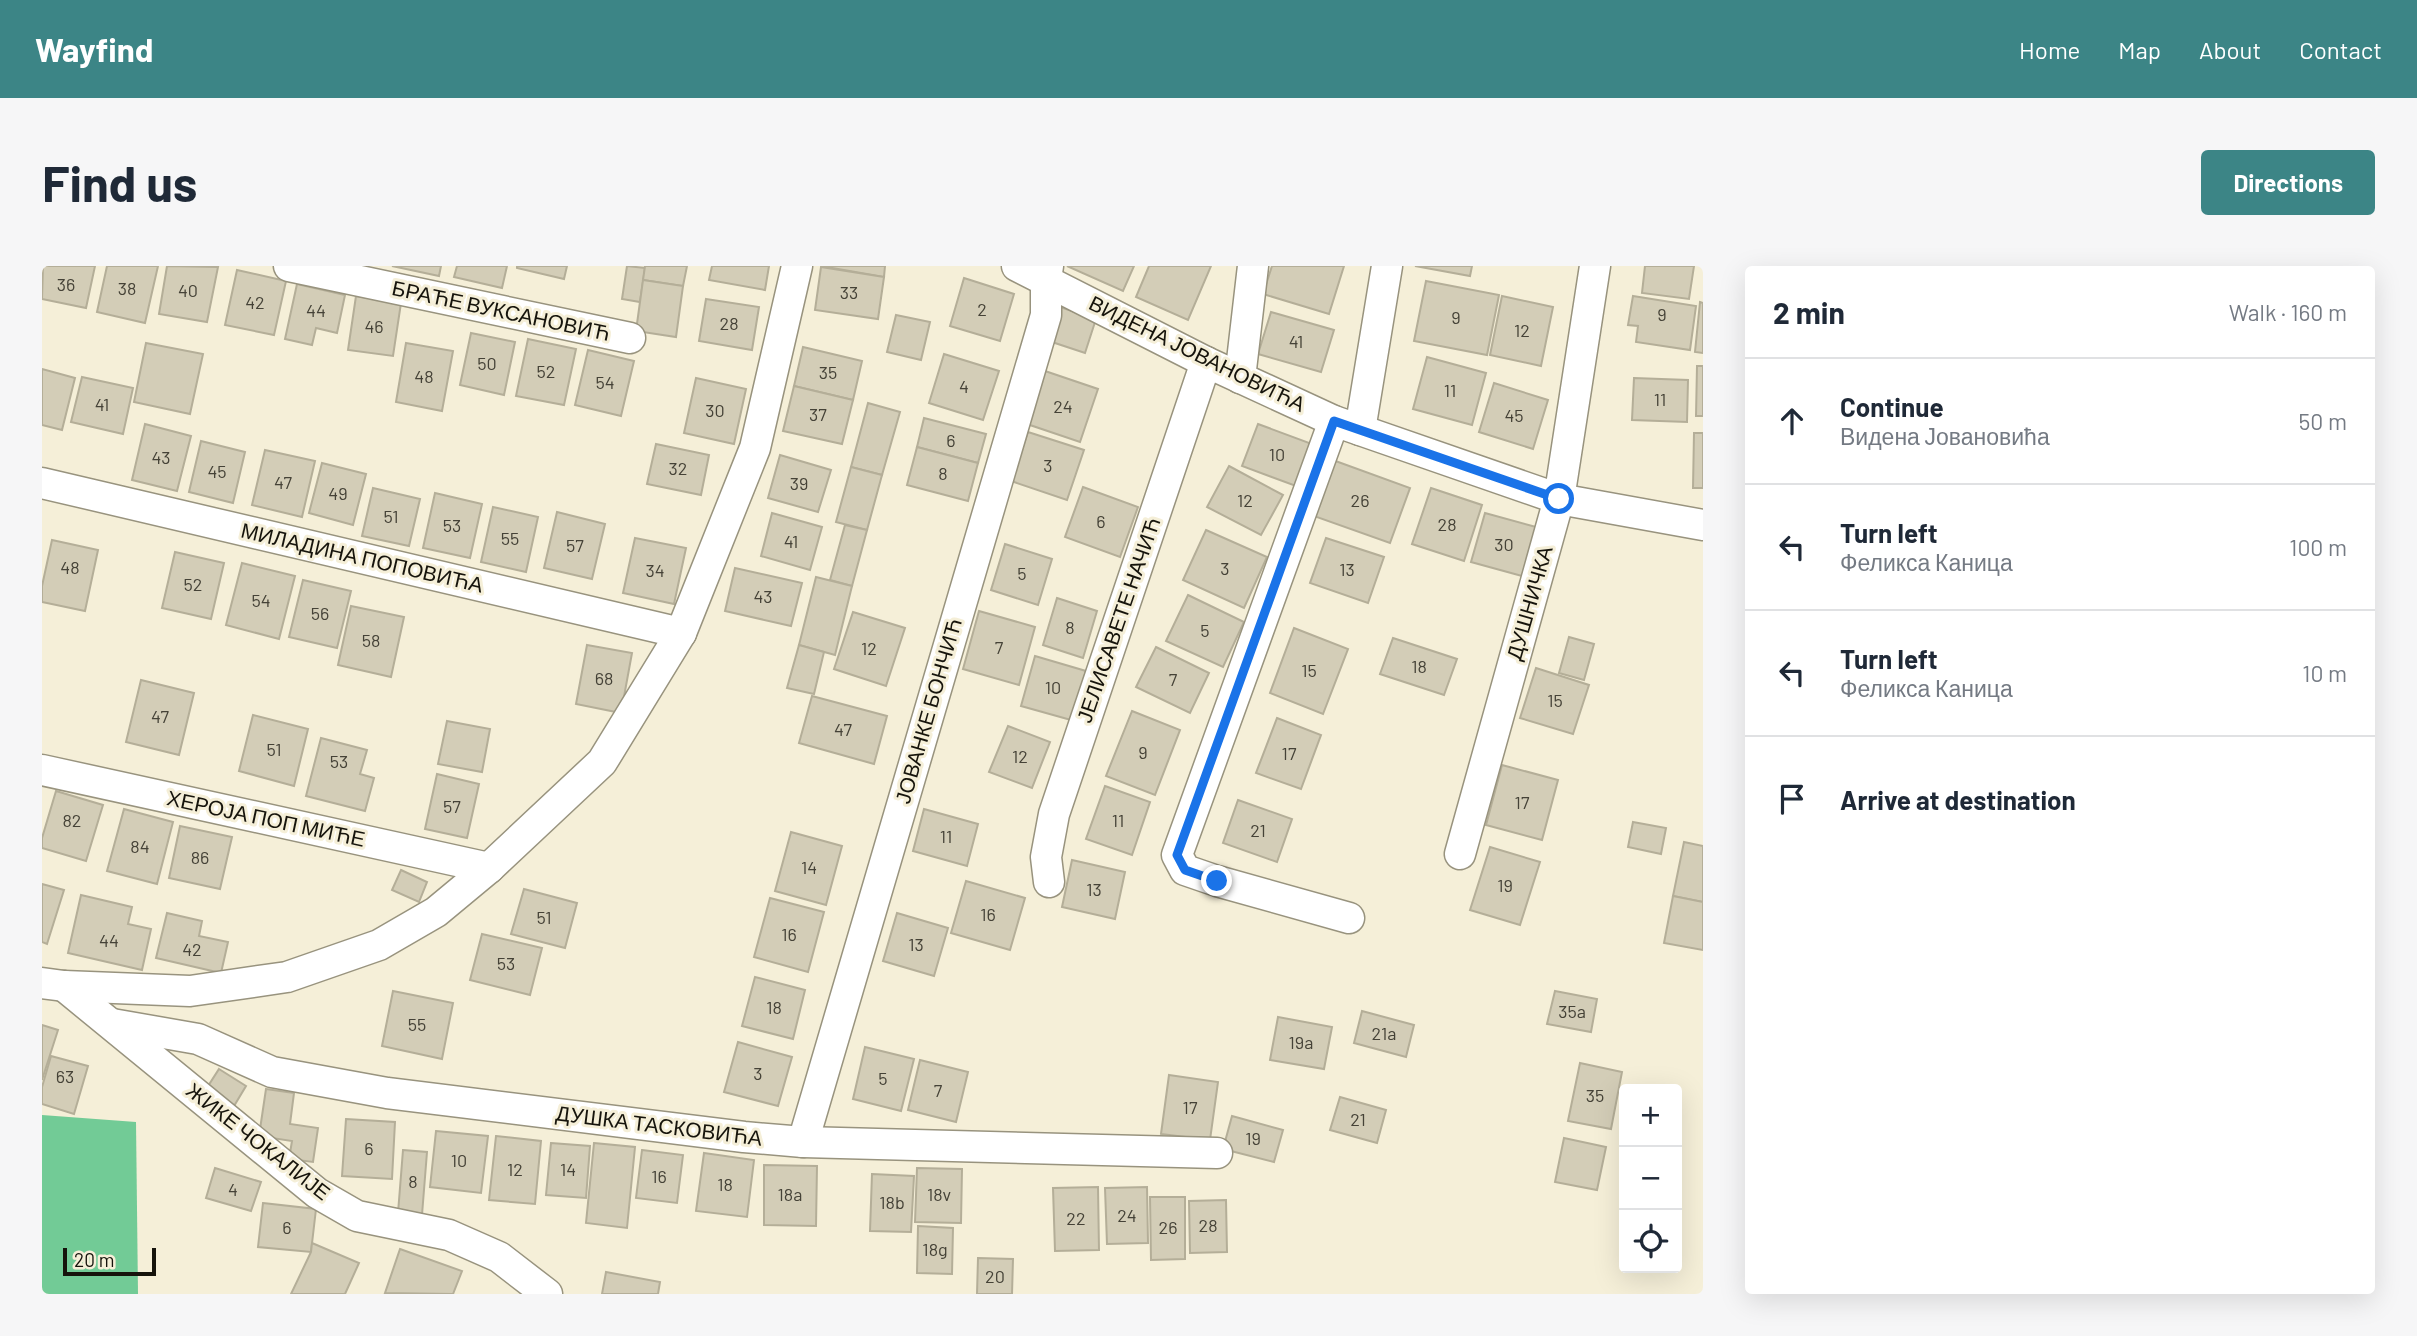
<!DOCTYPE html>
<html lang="en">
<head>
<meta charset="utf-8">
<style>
	body { margin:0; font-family:Barlow,sans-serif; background:#f6f6f7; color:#1f2937 }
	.controls { position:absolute; right:21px; bottom:21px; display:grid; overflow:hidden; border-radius:7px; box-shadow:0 7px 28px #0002 }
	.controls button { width:63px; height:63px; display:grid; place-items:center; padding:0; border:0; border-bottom:2px solid #e0e1e3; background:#fff; color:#1f2937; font:35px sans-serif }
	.scale { position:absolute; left:21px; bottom:18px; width:93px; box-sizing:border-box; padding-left:7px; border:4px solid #16140c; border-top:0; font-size:19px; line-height:24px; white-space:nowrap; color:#16140c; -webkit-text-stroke:5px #f5efd8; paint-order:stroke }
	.stop { position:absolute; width:21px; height:21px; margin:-16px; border:5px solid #1a73e8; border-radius:50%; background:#fff }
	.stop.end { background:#1a73e8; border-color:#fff; box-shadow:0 2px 7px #0008 }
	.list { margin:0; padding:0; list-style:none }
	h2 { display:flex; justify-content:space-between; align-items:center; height:91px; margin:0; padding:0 28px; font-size:30px }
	h2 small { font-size:23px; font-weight:400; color:#747a83 }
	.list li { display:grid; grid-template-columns:46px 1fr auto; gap:21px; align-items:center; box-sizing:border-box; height:126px; padding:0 28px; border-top:2px solid #e0e1e3 }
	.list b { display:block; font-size:26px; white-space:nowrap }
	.list p { margin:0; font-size:23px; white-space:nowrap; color:#747a83 }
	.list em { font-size:23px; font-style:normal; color:#747a83 }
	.icon { flex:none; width:38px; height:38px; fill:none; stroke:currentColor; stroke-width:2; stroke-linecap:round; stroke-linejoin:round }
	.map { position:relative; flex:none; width:1661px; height:1028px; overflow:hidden; border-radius:7px }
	header { display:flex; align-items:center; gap:42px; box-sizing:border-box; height:98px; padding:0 35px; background:#3c8586; color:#fff }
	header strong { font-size:33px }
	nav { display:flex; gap:38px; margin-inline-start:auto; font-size:24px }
	.intro { display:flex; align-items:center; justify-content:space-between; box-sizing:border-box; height:168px; padding:0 42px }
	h1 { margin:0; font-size:49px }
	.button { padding:18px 32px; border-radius:7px; background:#3c8586; color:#fff; font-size:24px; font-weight:700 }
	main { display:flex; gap:42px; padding:0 42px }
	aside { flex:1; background:#fff; border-radius:7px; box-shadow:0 7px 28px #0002 }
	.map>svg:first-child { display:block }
	.forest { fill:#72cb96 }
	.building { fill:#d3cdb7; stroke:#b4ae98; stroke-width:2 }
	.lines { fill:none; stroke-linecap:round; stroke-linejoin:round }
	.minor-casing { stroke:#98937e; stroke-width:33 }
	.minor { stroke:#fff; stroke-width:30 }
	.route { stroke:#1a73e8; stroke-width:9 }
	.labels { text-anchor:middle; stroke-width:6; stroke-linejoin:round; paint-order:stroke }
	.number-label { font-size:18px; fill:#454237 }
	.street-label { font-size:21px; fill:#16140c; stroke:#f5efd8 }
</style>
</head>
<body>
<header>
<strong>Wayfind</strong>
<nav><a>Home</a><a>Map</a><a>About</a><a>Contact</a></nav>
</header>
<div class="intro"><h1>Find us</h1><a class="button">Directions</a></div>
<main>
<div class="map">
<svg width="1661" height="1028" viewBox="0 0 1661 1028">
	<rect width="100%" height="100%" fill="#f5efd8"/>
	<!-- forest -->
	<polygon class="forest" points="0,849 94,856 96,1028 0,1028"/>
	<!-- building -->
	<g class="building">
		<polygon points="1,0 53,0 44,42 0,33"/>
		<polygon points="65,0 116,0 103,57 55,46"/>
		<polygon points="125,0 176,1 165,56 117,48"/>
		<polygon points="350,0 399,0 397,10"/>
		<polygon points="415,0 465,0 460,22 412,11"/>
		<polygon points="475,0 525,0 522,13 475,2"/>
		<polygon points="585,0 603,2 598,36 580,33"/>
		<polygon points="603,0 645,0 641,20 601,14"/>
		<polygon points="670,0 727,0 723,24 667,14"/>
		<polygon points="779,0 843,0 842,11"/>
		<polygon points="1025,0 1092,0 1081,25"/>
		<polygon points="1107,0 1169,0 1146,54 1094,31"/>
		<polygon points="1230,0 1302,0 1287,48 1221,28"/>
		<polygon points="1373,0 1430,0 1428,10"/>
		<polygon points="1603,0 1652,0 1647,33 1600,27"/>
		<polygon points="779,1 842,11 836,53 773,44"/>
		<polygon points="195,4 244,15 232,69 183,59"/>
		<polygon points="922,12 972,28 958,75 908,60"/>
		<polygon points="601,14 641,20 634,71 594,65"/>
		<polygon points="1384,15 1457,29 1445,89 1372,75"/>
		<polygon points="255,18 303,29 295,67 274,62 270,79 243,73"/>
		<polygon points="314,30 359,37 351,90 306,84"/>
		<polygon points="1460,30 1511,41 1499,100 1448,89"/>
		<polygon points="1591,30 1654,40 1648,84 1594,76 1596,60 1586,59"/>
		<polygon points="664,33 717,41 710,84 657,75"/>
		<polygon points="1658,36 1661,37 1661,87 1653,86"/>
		<polygon points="1018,41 1054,53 1043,87 1007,75"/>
		<polygon points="1229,46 1292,64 1279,106 1216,88"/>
		<polygon points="854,49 888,56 879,94 845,86"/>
		<polygon points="429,67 473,76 462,129 418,119"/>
		<polygon points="486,73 534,83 522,139 474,130"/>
		<polygon points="104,77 161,88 148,148 92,136"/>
		<polygon points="364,77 411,85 400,145 354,136"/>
		<polygon points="761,81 820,95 811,134 752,120"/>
		<polygon points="546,84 592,95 579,150 533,139"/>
		<polygon points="902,88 957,105 941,154 887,137"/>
		<polygon points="1385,91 1444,107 1430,159 1371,143"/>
		<polygon points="1655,100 1661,100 1661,150 1654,150"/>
		<polygon points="0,103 33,112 20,164 0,159"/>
		<polygon points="1003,105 1056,123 1038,176 985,158"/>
		<polygon points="40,111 91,122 81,168 29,156"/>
		<polygon points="654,112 704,123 692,178 642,167"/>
		<polygon points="1592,112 1646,114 1645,156 1590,154"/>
		<polygon points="1452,117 1506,134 1491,183 1437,166"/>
		<polygon points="752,120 811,134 800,178 741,165"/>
		<polygon points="826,137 858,146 840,209 809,201"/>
		<polygon points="882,152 944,168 936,197 875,181"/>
		<polygon points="103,158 149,170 135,225 90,214"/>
		<polygon points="1216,158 1270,178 1254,220 1200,200"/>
		<polygon points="986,166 1042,184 1025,234 969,215"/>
		<polygon points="1652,167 1661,167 1661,222 1651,222"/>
		<polygon points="159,175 203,186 191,237 147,226"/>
		<polygon points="614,178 667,189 659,229 605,218"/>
		<polygon points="875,181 936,197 926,235 865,219"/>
		<polygon points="223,184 273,195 260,251 210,239"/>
		<polygon points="738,189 789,204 776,246 726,232"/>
		<polygon points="1288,193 1368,222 1348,277 1269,249"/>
		<polygon points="280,197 324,208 311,259 267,247"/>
		<polygon points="1187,200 1241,229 1219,269 1165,241"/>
		<polygon points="809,201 840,209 825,264 794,256"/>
		<polygon points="1041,221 1096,241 1078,291 1023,271"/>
		<polygon points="331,222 378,233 367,280 320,270"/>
		<polygon points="1389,222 1440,239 1422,295 1370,278"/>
		<polygon points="393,227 440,238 428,292 381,282"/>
		<polygon points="451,241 496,251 484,306 439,296"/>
		<polygon points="515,246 563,258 550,313 502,302"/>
		<polygon points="730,247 780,261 768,304 719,290"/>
		<polygon points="1443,247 1494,261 1480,310 1429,296"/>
		<polygon points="803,259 825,264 810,320 788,314"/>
		<polygon points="1164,264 1225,291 1202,342 1141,314"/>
		<polygon points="593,272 644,282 632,338 581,327"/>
		<polygon points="1284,272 1342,291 1326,337 1268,317"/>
		<polygon points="10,274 56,284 43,345 0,336 0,320"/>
		<polygon points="963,278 1010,293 996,339 949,324"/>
		<polygon points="133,286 182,297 169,353 120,342"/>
		<polygon points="200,297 253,310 237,373 184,359"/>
		<polygon points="693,302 760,317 749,360 683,345"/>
		<polygon points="774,311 810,320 793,389 757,379"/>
		<polygon points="261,314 309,325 295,382 247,371"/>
		<polygon points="1146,329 1202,356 1181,401 1124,375"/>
		<polygon points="1015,332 1055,345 1041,392 1001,379"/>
		<polygon points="309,340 362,351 349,411 296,399"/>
		<polygon points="937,345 993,361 977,419 921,403"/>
		<polygon points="811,346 863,362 844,420 792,403"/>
		<polygon points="1252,362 1306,383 1281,448 1228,427"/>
		<polygon points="1527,371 1552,378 1542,414 1517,407"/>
		<polygon points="1351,372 1415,393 1402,429 1338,408"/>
		<polygon points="545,379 590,387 579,447 534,438"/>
		<polygon points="757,379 782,386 772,428 745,422"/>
		<polygon points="1114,381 1167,407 1148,447 1094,421"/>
		<polygon points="993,390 1044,405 1029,454 979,440"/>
		<polygon points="1494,402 1547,419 1531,468 1478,452"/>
		<polygon points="99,414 152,427 137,489 84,476"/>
		<polygon points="770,430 845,450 832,498 757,477"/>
		<polygon points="1090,445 1138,464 1113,529 1064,510"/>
		<polygon points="211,449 266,463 252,520 197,505"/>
		<polygon points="1235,452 1279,469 1259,523 1214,507"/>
		<polygon points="405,455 448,463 440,506 396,498"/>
		<polygon points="966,460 1008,476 990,522 947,506"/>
		<polygon points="279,472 325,484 318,508 332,512 323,545 264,530"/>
		<polygon points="1460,499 1516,514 1500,574 1444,559"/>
		<polygon points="395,508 437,518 425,572 383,563"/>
		<polygon points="1063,520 1108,536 1090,589 1044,573"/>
		<polygon points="14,525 61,539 44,595 0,582 0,572"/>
		<polygon points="1196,534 1250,553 1235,596 1181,577"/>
		<polygon points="82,543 131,556 115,618 65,605"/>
		<polygon points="882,543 936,558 925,600 871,585"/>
		<polygon points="1591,556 1624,562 1619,588 1586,581"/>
		<polygon points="138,560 190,571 178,623 127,612"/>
		<polygon points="749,566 800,580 784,639 733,625"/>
		<polygon points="1642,576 1661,580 1661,636 1631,630"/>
		<polygon points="1448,581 1498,596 1478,659 1428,644"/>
		<polygon points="1030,594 1083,606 1073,653 1020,641"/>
		<polygon points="359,604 385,616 377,636 350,624"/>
		<polygon points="924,615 983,632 968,684 909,667"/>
		<polygon points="0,618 22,624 5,678 0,676"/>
		<polygon points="482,623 535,637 523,682 469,668"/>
		<polygon points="39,629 90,641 86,658 109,663 100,704 26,687"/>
		<polygon points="1631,630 1661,636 1661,684 1622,677"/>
		<polygon points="728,632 782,646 766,706 712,691"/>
		<polygon points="125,647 160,655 157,670 186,676 179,707 114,692"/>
		<polygon points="855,647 906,662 892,710 841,695"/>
		<polygon points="440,668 500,682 488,729 428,714"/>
		<polygon points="713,711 763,724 751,773 700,760"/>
		<polygon points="351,725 411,737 400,793 340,780"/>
		<polygon points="1513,725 1555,733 1549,766 1505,758"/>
		<polygon points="1320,745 1372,759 1364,791 1312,777"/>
		<polygon points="1236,751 1290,761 1282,803 1228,794"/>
		<polygon points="0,759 16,764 0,814"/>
		<polygon points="696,776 750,791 736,840 682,826"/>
		<polygon points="823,781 872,793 859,845 811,833"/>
		<polygon points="9,790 46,800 32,848 0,838 0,821"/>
		<polygon points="878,794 926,806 914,856 866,844"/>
		<polygon points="1538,797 1580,806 1569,863 1526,855"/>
		<polygon points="177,803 204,820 189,845 161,828"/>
		<polygon points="1127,809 1176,816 1168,874 1119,868"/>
		<polygon points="224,823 252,827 248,858 276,862 271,896 247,893 250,875 217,870"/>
		<polygon points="1298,831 1344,844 1335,877 1288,864"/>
		<polygon points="1190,850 1241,864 1232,896 1181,883"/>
		<polygon points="304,853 353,856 350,913 300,910"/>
		<polygon points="394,865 446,870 439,927 388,921"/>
		<polygon points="454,870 499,875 493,938 447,934"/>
		<polygon points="1522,872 1564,881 1555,924 1513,916"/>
		<polygon points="509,877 548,880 544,932 504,929"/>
		<polygon points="552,877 593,881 585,962 544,957"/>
		<polygon points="361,884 385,886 380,949 356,947"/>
		<polygon points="600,884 641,889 635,937 594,932"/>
		<polygon points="662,887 712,894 705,951 654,945"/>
		<polygon points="722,899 775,900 774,960 722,959"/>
		<polygon points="173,902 219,916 209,945 164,932"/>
		<polygon points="875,902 920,903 919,957 873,956"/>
		<polygon points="830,908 872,910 869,966 828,965"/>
		<polygon points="1056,921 1057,984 1013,985 1011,922"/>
		<polygon points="1105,921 1106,977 1065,978 1063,922"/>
		<polygon points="1108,931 1143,931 1143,993 1109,994"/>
		<polygon points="1184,934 1185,986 1148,987 1147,935"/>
		<polygon points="221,937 274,943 269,986 216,981"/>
		<polygon points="876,960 911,962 910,1008 875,1007"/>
		<polygon points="270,977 317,997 303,1028 249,1028 269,986"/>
		<polygon points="358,983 420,1005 411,1028 343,1027"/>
		<polygon points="936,992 971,993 970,1028 935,1028"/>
		<polygon points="564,1006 618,1016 616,1028 560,1028"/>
	</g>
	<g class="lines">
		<!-- minor casing -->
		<g class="minor-casing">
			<g id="minor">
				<polyline points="247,0 588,72"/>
				<polyline points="975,0 1164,96 1292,155 1517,233 1661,259"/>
				<polyline points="1198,112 1211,0"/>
				<polyline points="1292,155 1135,589 1143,604 1175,615 1307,652"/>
				<polyline points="1318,164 1345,0"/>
				<polyline points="0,217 639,367"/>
				<polyline points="0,504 447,602"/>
				<polyline points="1418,588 1517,233 1553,0"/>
				<polyline points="1007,616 1004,591 1012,548 1164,96"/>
				<polyline points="0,717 22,720 148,725 245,711 337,679 394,646 447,602 560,496 639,367 713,182 755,0"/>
				<polyline points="22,720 275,927 315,950 407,969 457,991 505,1028"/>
				<polyline points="70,758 156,773 230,806 345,827 702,871 761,876 1175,887"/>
				<polyline points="761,876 1004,49 1004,13 1006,0"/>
			</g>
		</g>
		<!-- minor -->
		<use href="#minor" class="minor"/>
	</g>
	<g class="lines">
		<!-- route -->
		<polyline class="route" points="1175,615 1143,604 1135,589 1292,155 1517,233"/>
	</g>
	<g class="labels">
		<!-- number labels -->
		<g class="number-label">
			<text x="24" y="25">36</text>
			<text x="85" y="29">38</text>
			<text x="146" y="31">40</text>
			<text x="807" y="33">33</text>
			<text x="213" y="43">42</text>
			<text x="940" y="50">2</text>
			<text x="274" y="51">44</text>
			<text x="1620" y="55">9</text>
			<text x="1414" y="58">9</text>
			<text x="687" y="64">28</text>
			<text x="332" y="67">46</text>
			<text x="1480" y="71">12</text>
			<text x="1254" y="82">41</text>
			<text x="445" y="104">50</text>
			<text x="504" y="112">52</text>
			<text x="786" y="113">35</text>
			<text x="382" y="117">48</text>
			<text x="563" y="123">54</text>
			<text x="922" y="127">4</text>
			<text x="1408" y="131">11</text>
			<text x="1618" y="140">11</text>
			<text x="60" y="145">41</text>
			<text x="1021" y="147">24</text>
			<text x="673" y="151">30</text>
			<text x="776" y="155">37</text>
			<text x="1472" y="156">45</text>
			<text x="909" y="181">6</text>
			<text x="1235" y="195">10</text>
			<text x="119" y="198">43</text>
			<text x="1006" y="206">3</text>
			<text x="636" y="209">32</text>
			<text x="175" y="212">45</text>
			<text x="901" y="214">8</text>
			<text x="241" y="223">47</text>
			<text x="757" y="224">39</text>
			<text x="296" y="234">49</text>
			<text x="1203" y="241">12</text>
			<text x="1318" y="241">26</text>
			<text x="349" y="257">51</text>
			<text x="1059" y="262">6</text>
			<text x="1405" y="265">28</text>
			<text x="410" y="266">53</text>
			<text x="468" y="279">55</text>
			<text x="749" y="282">41</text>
			<text x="1462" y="285">30</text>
			<text x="533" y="286">57</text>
			<text x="28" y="308">48</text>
			<text x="1183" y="309">3</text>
			<text x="1305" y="310">13</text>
			<text x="613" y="311">34</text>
			<text x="980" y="314">5</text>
			<text x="151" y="325">52</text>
			<text x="721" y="337">43</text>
			<text x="219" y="341">54</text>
			<text x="278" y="354">56</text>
			<text x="1028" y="368">8</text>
			<text x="1163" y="371">5</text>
			<text x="329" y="381">58</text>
			<text x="957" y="388">7</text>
			<text x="827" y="389">12</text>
			<text x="1377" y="407">18</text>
			<text x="1267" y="411">15</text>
			<text x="562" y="419">68</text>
			<text x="1131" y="420">7</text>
			<text x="1011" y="428">10</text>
			<text x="1513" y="441">15</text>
			<text x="118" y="457">47</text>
			<text x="801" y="470">47</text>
			<text x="232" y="490">51</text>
			<text x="1101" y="493">9</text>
			<text x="1247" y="494">17</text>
			<text x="978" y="497">12</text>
			<text x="297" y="502">53</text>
			<text x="1480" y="543">17</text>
			<text x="410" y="547">57</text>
			<text x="30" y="561">82</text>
			<text x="1076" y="561">11</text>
			<text x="1216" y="571">21</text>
			<text x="904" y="577">11</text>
			<text x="98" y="587">84</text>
			<text x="158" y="598">86</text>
			<text x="767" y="608">14</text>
			<text x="1463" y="626">19</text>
			<text x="1052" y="630">13</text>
			<text x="946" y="655">16</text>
			<text x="502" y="658">51</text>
			<text x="747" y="675">16</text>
			<text x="67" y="681">44</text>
			<text x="874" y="685">13</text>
			<text x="150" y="690">42</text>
			<text x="464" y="704">53</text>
			<text x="732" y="748">18</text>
			<text x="1530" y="752">35a</text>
			<text x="375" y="765">55</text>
			<text x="1342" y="774">21a</text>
			<text x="1259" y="783">19a</text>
			<text x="716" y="814">3</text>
			<text x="23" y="817">63</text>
			<text x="841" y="819">5</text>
			<text x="896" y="831">7</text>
			<text x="1553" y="836">35</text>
			<text x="1148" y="848">17</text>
			<text x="1316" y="860">21</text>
			<text x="1211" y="879">19</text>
			<text x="327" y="889">6</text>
			<text x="417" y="901">10</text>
			<text x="473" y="910">12</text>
			<text x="526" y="910">14</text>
			<text x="617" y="917">16</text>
			<text x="371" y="922">8</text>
			<text x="683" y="925">18</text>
			<text x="191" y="930">4</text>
			<text x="748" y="935">18a</text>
			<text x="897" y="935">18v</text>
			<text x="850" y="943">18b</text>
			<text x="1085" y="956">24</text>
			<text x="1034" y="959">22</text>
			<text x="1166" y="966">28</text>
			<text x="245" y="968">6</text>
			<text x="1126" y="968">26</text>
			<text x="893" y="990">18g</text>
			<text x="953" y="1017">20</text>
		</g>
		<!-- street labels -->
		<g class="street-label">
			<text transform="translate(459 45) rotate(12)" y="7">БРАЋЕ ВУКСАНОВИЋ</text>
			<text transform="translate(1155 88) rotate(26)" y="7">ВИДЕНА ЈОВАНОВИЋА</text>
			<text transform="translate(320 292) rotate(13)" y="7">МИЛАДИНА ПОПОВИЋА</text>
			<text transform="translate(1488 337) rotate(-74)" y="7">ДУШНИЧКА</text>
			<text transform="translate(1077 354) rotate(-71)" y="7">ЈЕЛИСАВЕТЕ НАЧИЋ</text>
			<text transform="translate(887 445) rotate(-74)" y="7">ЈОВАНКЕ БОНЧИЋ</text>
			<text transform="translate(224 553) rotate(12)" y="7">ХЕРОЈА ПОП МИЋЕ</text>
			<text transform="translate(617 860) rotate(7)" y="7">ДУШКА ТАСКОВИЋА</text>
			<text transform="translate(216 876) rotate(38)" y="7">ЖИКЕ ЧОКАЛИЈЕ</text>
		</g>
	</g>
</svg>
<div class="controls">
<button>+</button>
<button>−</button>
<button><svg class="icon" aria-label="locate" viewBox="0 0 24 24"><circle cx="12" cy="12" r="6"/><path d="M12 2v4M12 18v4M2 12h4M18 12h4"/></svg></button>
</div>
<div class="scale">20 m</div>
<div class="stop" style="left:1517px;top:233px"></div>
<div class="stop end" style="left:1175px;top:615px"></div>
</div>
<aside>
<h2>2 min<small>Walk · 160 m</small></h2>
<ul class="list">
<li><svg class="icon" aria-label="ahead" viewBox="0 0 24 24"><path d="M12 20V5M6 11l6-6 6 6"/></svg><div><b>Continue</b><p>Видена Јовановића</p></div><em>50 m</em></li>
<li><svg class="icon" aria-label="left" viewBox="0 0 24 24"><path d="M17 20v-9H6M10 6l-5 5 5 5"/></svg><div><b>Turn left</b><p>Феликса Каница</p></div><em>100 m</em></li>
<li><svg class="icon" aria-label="left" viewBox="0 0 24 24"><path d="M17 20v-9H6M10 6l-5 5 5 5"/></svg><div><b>Turn left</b><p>Феликса Каница</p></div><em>10 m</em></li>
<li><svg class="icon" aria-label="arrive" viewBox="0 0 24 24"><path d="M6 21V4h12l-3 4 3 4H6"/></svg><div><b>Arrive at destination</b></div></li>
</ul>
</aside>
</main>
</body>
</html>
